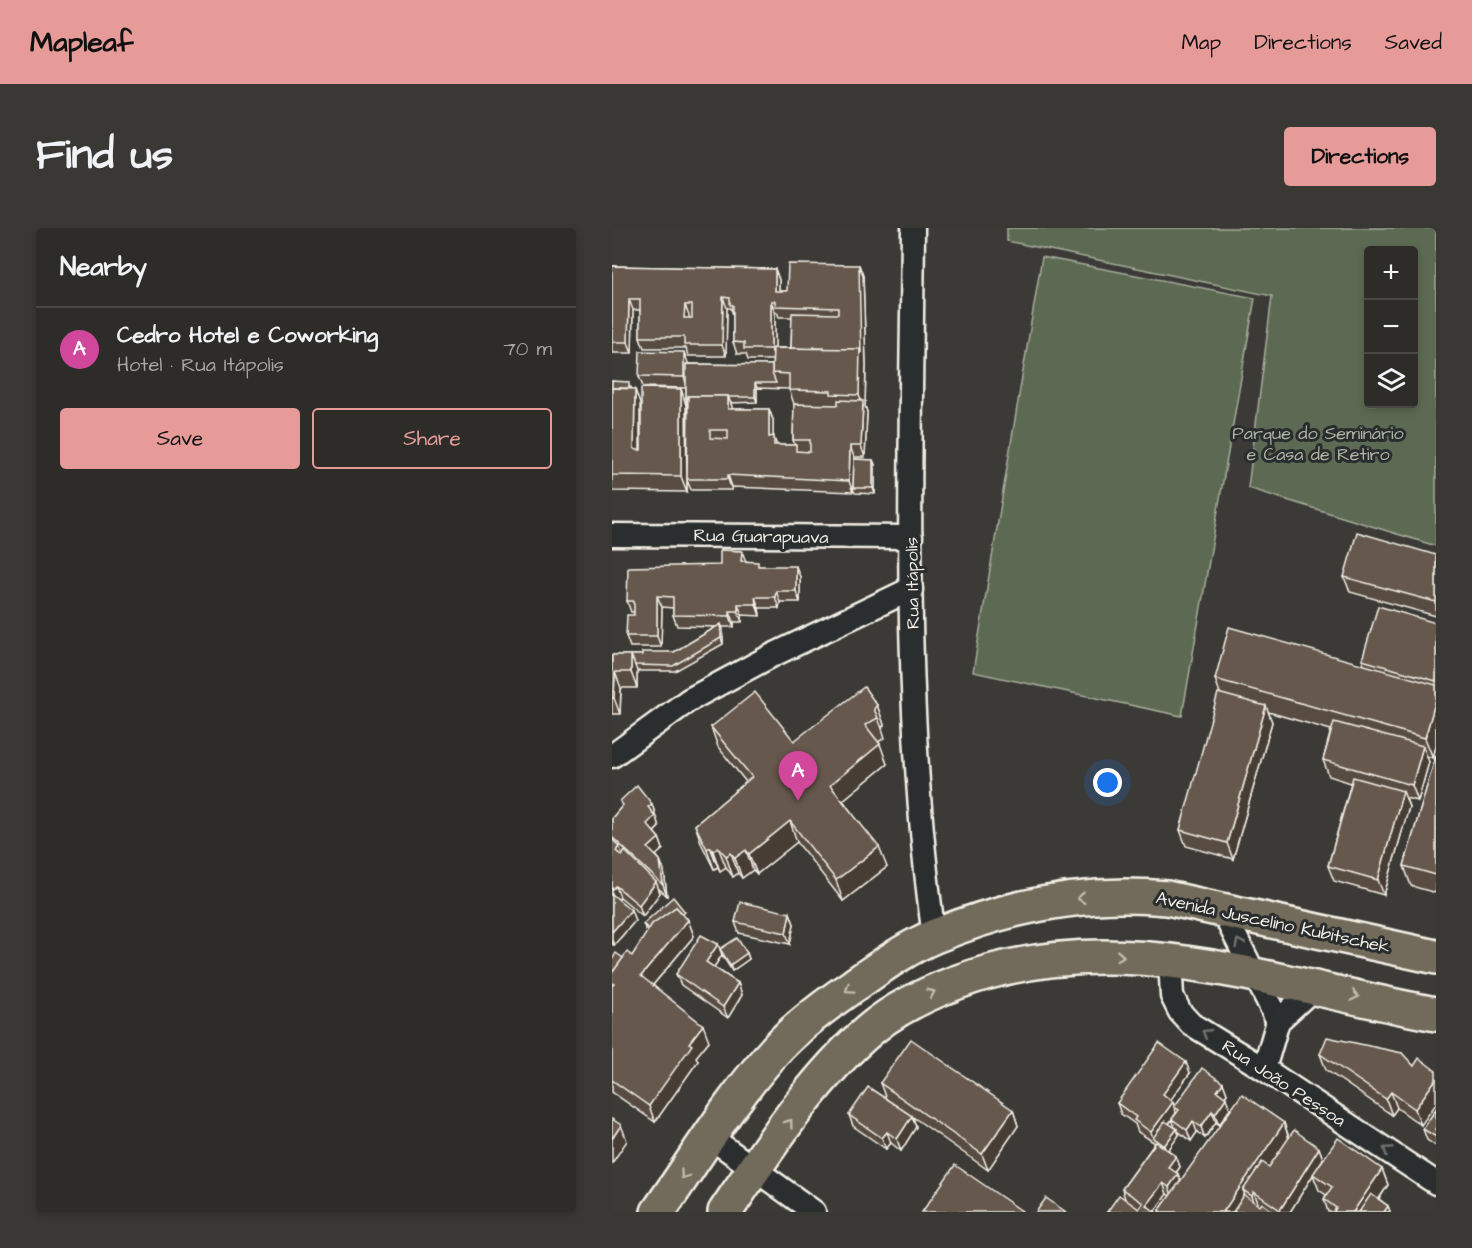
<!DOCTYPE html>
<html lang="en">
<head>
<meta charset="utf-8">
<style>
	body { margin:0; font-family:"Architects Daughter",sans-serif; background:#393835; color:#f1f3f6 }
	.controls { position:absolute; right:18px; top:18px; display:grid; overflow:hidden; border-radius:6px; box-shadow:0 3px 9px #0003 }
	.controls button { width:54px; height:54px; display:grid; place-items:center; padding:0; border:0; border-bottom:2px solid #484846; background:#2d2c29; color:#f1f3f6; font:30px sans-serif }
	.you { position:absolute; left:496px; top:555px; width:21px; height:21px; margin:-15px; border:4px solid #fff; border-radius:50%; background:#1a73e8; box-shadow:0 0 0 9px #1a73e833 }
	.badge { display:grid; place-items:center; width:39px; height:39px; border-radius:50%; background:#e69b98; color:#fff; font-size:20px; font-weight:700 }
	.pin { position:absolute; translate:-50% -50px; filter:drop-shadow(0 2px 3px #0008) }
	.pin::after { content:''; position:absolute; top:32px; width:21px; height:18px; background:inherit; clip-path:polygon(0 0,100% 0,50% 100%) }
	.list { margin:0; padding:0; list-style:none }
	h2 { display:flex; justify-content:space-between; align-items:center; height:78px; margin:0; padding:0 24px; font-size:26px }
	h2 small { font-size:20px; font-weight:400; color:#a7a7a8 }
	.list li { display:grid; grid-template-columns:39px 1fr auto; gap:18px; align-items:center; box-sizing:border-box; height:84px; padding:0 24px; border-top:2px solid #484846 }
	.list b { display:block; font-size:22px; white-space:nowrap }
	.list p { margin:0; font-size:20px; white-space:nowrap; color:#a7a7a8 }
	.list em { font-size:20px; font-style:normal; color:#a7a7a8 }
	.actions { display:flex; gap:12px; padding:18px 24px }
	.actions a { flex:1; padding:14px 0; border:2px solid #e69b98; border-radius:6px; text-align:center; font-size:21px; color:#e69b98 }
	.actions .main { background:#e69b98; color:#111 }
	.icon { flex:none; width:33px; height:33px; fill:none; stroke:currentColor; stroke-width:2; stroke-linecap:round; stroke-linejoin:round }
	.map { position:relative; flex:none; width:824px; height:984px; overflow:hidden; border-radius:6px }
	header { display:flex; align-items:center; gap:36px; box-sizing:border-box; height:84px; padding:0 30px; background:#e69b98; color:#111 }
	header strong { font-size:28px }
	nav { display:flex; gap:33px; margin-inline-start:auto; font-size:21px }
	.intro { display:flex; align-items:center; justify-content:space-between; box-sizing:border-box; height:144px; padding:0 36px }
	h1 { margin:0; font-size:42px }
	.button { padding:15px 27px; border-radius:6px; background:#e69b98; color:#111; font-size:21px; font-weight:700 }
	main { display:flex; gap:36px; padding:0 36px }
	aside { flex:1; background:#2d2c29; border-radius:6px; box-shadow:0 3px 9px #0003 }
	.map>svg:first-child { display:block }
	.green { fill:#5d6b53; stroke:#a8ae9e; stroke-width:1.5; fill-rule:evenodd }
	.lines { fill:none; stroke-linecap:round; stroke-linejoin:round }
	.street-casing { stroke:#f4f1e8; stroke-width:27 }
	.primary-casing { stroke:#f4f1e8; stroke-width:38 }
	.street { stroke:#2a2d2e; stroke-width:22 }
	.primary { stroke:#726b5a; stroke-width:33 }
	.wall { fill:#584c42; stroke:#f4f1e8; stroke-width:1.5; fill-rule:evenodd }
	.shaded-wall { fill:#473e36; stroke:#f4f1e8; stroke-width:1.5 }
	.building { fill:#66584d; stroke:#f4f1e8; stroke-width:1.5; fill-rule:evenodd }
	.oneway { stroke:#c0bbaf }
	.oneway2 { stroke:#71726f }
	.labels { text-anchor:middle; stroke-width:6; stroke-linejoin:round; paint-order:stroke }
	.park-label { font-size:18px; fill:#b0b5a5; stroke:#2a2d2e }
	.street-label { font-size:18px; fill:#f4f1e8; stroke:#2a2d2e }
</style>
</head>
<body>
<header>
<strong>Mapleaf</strong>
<nav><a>Map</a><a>Directions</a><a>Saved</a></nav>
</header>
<div class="intro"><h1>Find us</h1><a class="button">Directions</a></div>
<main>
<aside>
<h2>Nearby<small></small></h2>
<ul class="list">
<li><span class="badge" style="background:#d1479c">A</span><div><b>Cedro Hotel e Coworking</b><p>Hotel · Rua Itápolis</p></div><em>70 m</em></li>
</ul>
<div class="actions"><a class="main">Save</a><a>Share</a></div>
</aside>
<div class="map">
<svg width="824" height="984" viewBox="0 0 824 984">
	<rect width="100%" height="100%" fill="#3c3a37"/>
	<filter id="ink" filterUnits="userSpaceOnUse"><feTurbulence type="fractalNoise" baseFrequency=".0167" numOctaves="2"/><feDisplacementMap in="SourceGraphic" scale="12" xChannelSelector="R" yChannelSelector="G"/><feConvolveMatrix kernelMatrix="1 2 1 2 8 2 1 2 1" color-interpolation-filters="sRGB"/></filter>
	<g filter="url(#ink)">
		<!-- green -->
		<g class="green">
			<path d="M395 0H824V318L636 260 660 68 395 13ZM802 22V176H756V22Z"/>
			<polygon points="430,29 643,70 570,488 361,444"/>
		</g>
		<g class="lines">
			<!-- street casing -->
			<g class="street-casing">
				<g id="street">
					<path d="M301 0C299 236 289 474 322 708"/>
					<polyline points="0,307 299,309"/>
					<polyline points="0,528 77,472 159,428 299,361"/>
					<polyline points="610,682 666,793"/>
					<polyline points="558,731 560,768 568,784 579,796 652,841 824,955"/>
					<polyline points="652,841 666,793 702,760"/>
					<polyline points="98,909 202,984"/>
				</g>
			</g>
			<!-- primary casing -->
			<g class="primary-casing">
				<g id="primary">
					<path d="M46 984C85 928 121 868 167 818 189 795 215 776 241 758 267 740 294 720 323 708 396 678 476 662 555 670L824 729"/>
					<path d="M113 984C154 923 203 847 260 800 284 780 314 766 343 755 505 693 663 757 824 786"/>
				</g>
			</g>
			<!-- street -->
			<use href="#street" class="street"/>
			<!-- primary -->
			<use href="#primary" class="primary"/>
		</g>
		<!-- wall -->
		<g class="wall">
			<path d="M247 37 251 48 254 137 253 178 255 184 253 229H242V231L261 232 263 237V266L243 265 241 261V264L120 259V262H79L75 252V264L0 263V153L19 159 28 176V222H29L69 161 74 177 75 234V175L74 170V160L31 159 27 148 76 136 160 137 161 132H136L134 126H125L121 114V87L119 80H115L114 128H76L74 120H32L28 109V82H21L20 125H0V38L163 41 167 52V63H175ZM163 84H165L167 89H180L179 120H163ZM145 160 177 161 182 176 181 212 183 217H165L161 208V192L157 181H120L119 175 145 174Z"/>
			<polygon points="824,327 824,388 738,364 732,349"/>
			<polygon points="134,333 147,338 188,349 188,374 168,374 167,380 147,380 148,388 130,387 130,394 122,394 122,399 110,399 111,416 63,443 25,443 25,460 9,460 8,486 0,486 0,427 30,427 62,424 104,399 65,398 61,387 61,380 50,379 49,419 18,419 14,408 22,387 22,384 19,384 15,373 108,337"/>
			<polygon points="824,395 824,518 821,530 814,528 817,534 806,573 794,570 797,579 772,667 722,653 716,638 739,555 717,548 711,532 719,502 656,484 660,494 621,631 574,618 568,602 608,465 603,451 752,437 750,432"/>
			<polygon points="265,477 272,497 270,500 273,510 266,514 275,536 231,572 275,639 231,673 185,614 145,646 141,642 130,650 126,645 121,649 114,639 108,643 106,639 102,641 90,617 83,597 134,554 106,519 99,499 182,513"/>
			<polygon points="824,527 824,665 799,658 792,638"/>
			<polygon points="8,573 40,576 47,599 42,604 47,610 51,621 44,627 48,632 52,643 55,668 46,660 48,665 31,688 8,669 6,671 19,682 23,693 2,717 0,716 0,590 10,578"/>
			<polygon points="178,685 182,696 178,716 127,705 123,694"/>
			<polygon points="75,690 82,708 41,757 97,813 84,829 86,833 43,894 0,864 0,732 20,728 36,704 34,702 31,696"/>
			<polygon points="106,716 110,727 102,739 126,755 130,767 116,790 69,757 64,746"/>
			<polygon points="108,721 135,725 137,731 120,743 110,727"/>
			<polygon points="790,825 809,897 785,880 780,887 714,842 708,826"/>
			<path d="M578 845 558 872 561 874 563 879 611 855 615 866 613 869 618 881 607 897 604 894 593 910 585 904 579 913 565 903 567 907 556 922 564 928 568 939 564 945 566 946 568 953 672 895 677 909 707 920 711 931 770 941 776 957 767 971 776 978 778 984H716L712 971 714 967 707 962 701 947 678 984H548L547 983 558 968 555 966 542 983 495 984 513 971 510 961 543 915 526 904 523 896 509 886 505 875ZM565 885 560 891 563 900 557 896Z"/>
			<polygon points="268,855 401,882 406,898 376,942 301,889 304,899 289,923 279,915 274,921 241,898 237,887 274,871"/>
			<polygon points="824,881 824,918 815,912 811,901"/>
		</g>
		<!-- shaded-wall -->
		<g class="shaded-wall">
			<polygon points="247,37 251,48 254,137 253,178 255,184 253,229 249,218 251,178 247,167"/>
			<polygon points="163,41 167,52 167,74 163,63"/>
			<polygon points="111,69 115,80 114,128 110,117"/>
			<polygon points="17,71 21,82 20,125 16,114"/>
			<polygon points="159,73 163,84 163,132 159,121"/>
			<polygon points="73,77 77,88 76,101 72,90"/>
			<polygon points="72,124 76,135 76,160 72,149"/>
			<polygon points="143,155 145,160 145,174 143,169"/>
			<polygon points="23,161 28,176 28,236 22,220"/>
			<polygon points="69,161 74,177 75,264 69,248"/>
			<polygon points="116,168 120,179 120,192 116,181"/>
			<polygon points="157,181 161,192 161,220 157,209"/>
			<polygon points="238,218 242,229 241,264 237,253"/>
			<polygon points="261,232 263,237 263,266 261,260"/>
			<polygon points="116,247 120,259 120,262 116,251"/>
			<polygon points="130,323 134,334 129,333"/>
			<polygon points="184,338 188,349 188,374 184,363"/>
			<polygon points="164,363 168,374 167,380 163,369"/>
			<polygon points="45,368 50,379 49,419 45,408"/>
			<polygon points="143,369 147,380 148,388 144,376"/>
			<polygon points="126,376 130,387 130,394 126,383"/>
			<polygon points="118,383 122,394 122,399 118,388"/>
			<polygon points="109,396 111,401 111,416 109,410"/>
			<polygon points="19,427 25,443 25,460 19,444"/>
			<polygon points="3,444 9,460 8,486 2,470"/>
			<polygon points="824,471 824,518 821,530 813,510"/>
			<polygon points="265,477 272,497 270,500 262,481"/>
			<polygon points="654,478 660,494 621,631 615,615"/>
			<polygon points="268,516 275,536 225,577 218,557"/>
			<polygon points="811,518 817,534 806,573 800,557"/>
			<polygon points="791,563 797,579 772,667 766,652"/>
			<polygon points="40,576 47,599 39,607 35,596 36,579"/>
			<polygon points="178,593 185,614 145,646 137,626"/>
			<polygon points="47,610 51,621 40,631 36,620"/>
			<polygon points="7,618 11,629 4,623"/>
			<polygon points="98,619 106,639 102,641 95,621"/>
			<polygon points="106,619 114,639 108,643 101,623"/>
			<polygon points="267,619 275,639 231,673 224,652"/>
			<polygon points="134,622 141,642 130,650 123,630"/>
			<polygon points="119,625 126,645 121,649 114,628"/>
			<polygon points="48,632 52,643 55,668 51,657"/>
			<polygon points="44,654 48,665 31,688 27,677"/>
			<polygon points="4,658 8,669 3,675 0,667 0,662"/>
			<polygon points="19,682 23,693 2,717 0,712 0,704"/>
			<polygon points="178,685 182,696 178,716 174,705"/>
			<polygon points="76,692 82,708 35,764 29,748"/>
			<polygon points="106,716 110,727 98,745 94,734"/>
			<polygon points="135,725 137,731 120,743 118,737"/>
			<polygon points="126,755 130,767 116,790 111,779"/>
			<polygon points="91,797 97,813 84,829 86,833 43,894 37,878 77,815"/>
			<polygon points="574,834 578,845 555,877 551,866"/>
			<polygon points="824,851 824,876 809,897 803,881"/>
			<polygon points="611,855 615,866 609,874 605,863"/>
			<polygon points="779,864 785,880 780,887 774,871"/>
			<polygon points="614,870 618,881 607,897 603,886"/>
			<polygon points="561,874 564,885 545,913 541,910 539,904"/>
			<polygon points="401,882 406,898 376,942 370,926"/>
			<polygon points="600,883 604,894 593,910 589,899"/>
			<polygon points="300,888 304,899 289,923 285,911"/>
			<polygon points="581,893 585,904 579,913 575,902"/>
			<polygon points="672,895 677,911 639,967 631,962 635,973 628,984 611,984"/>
			<polygon points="9,897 15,913 0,935 0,911"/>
			<polygon points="565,901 567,907 555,924 552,918"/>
			<polygon points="275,904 279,915 274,921 270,910"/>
			<polygon points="707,920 711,931 678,984 669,984 668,982"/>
			<polygon points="564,928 568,939 560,950 556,939"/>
			<polygon points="770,941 776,957 758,984 741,984"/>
			<polygon points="566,946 570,957 561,970 557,959"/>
			<polygon points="551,955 555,966 542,984 534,977"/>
			<polygon points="642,964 646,975 644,979 640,968"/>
			<polygon points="776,978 778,984 772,984"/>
		</g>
		<!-- building -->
		<g class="building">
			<path d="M176 36 247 37 249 126 248 121H212V119H202L201 121 179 120 180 85 226 86V80L163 78V73H159V121H132V115L121 114V77H118V70L111 69 110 117H72V109H28V71H17L16 114H0V38L163 41V63H175ZM73 77H80V90H72Z"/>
			<polygon points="161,120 248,121 247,167 219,166 219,163 177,162 177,146 160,145"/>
			<polygon points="28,123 72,124 72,149 27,148"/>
			<polygon points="74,136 160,137 160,145 164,155 143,155 143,169 116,169 116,168 76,168 76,170 74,170"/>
			<polygon points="0,153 17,154 17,160 0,160"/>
			<polygon points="0,160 23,161 22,220 25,222 29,222 29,160 69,161 69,248 0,247"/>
			<path d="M76 168H116V181H157V209L162 208V217H184V223L198 224V212H181L182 176 226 177V172L251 173 249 218H238L237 253 116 247V251H75ZM98 202H116V211L98 210Z"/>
			<polygon points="242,231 261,232 261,260 241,260"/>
			<polygon points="745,304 824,327 824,374 732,349"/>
			<polygon points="108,322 130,323 129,333 146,334 146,338 184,338 184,363 164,363 163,369 143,369 144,376 126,376 126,383 118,383 118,388 61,387 61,369 45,368 45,408 14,408 15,387 22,387 22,373 15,373 16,339 108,337"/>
			<polygon points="766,378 824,395 824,453 750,432"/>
			<polygon points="109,396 109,410 61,438 23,437 19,427 16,427 30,427 30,424 62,424"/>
			<polygon points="617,399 824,457 824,471 813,510 603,451"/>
			<polygon points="0,427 19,427 19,444 3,444 2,470 0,470"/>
			<polygon points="252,459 265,477 262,481 266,490 253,497 268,516 218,557 267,619 224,652 178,593 137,626 134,622 123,630 119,625 114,628 106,619 101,623 98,619 95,621 83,597 140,549 99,499 143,464 182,513"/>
			<polygon points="606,465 654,478 615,615 568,602"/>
			<polygon points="722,494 811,518 800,557 711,532"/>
			<polygon points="824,527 824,647 792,638"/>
			<polygon points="741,549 791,563 766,652 716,638"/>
			<polygon points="25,557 40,576 36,579 43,588 35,596 47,610 36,620 48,632 51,657 0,609 0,590 11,577 8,573"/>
			<polygon points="0,611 7,618 4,623 10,628 13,623 44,654 27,677 4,658 0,662"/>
			<polygon points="0,666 19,682 0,704"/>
			<polygon points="61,669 73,684 71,686 64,679 40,696 37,701 31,696"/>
			<polygon points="128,674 178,685 174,705 123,694"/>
			<polygon points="64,679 76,692 29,748 91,797 77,815 80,817 37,878 0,852 0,758 2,756 0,754 0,745 15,724 20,728 40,696"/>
			<polygon points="89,707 106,716 94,734 126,755 111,779 64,746"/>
			<polygon points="125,710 135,725 118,737 108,721"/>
			<polygon points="4,725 11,730 0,745 0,732"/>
			<polygon points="715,809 790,825 802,838 807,830 824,843 824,851 803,881 779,864 774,871 708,826"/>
			<polygon points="299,811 401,882 370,926 268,855"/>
			<polygon points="547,815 574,834 551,866 561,874 539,904 522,892 524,889 505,875"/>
			<polygon points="590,840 611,855 605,863 614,870 603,886 600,883 589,899 581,893 575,902 560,891 567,882 562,879"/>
			<polygon points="256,859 300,888 285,911 275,904 270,910 237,887"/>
			<polygon points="630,866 672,895 611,984 549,984 547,983"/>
			<polygon points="824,881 824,909 811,901"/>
			<polygon points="0,891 9,897 0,911"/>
			<polygon points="553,893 565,901 552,918 541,910"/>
			<polygon points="682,902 707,920 668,982 642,964 640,968 631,962 650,934 657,939"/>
			<polygon points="726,910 770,941 741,984 723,984 722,983 724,980 712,971 720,959 701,946"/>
			<polygon points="544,914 564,928 556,939 566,946 557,959 551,955 534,977 544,984 495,984 507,967 527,981 531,975 510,961"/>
			<polygon points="343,937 410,983 409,984 310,984"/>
			<polygon points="759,966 776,978 772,984 747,984"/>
			<polygon points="632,967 648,978 650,975 662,984 621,984"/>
			<polygon points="434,970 454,984 424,984"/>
		</g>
		<!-- one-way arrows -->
		<defs><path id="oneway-chevron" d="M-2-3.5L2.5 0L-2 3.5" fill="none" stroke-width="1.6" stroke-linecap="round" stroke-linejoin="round" transform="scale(1.5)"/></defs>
		<g class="oneway">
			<use href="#oneway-chevron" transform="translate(469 670) rotate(176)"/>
			<use href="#oneway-chevron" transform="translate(508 728) rotate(4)"/>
			<use href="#oneway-chevron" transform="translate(237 761) rotate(145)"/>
			<use href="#oneway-chevron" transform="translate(319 765) rotate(-24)"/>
			<use href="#oneway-chevron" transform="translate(743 768) rotate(12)"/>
			<use href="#oneway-chevron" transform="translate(177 895) rotate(-53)"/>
			<use href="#oneway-chevron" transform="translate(72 947) rotate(125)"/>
		</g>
		<g class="oneway2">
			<use href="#oneway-chevron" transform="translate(627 715) rotate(-117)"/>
			<use href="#oneway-chevron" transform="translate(594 805) rotate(-149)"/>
			<use href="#oneway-chevron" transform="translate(775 922) rotate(-146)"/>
		</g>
	</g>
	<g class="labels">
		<!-- park labels -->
		<g class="park-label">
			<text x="706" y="211">Parque do Seminário<tspan x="706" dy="21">e Casa de Retiro</tspan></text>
		</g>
		<!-- street labels -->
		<g class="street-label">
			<text transform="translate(149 308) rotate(1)" y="6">Rua Guarapuava</text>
			<text transform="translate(300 355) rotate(-91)" y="6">Rua Itápolis</text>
			<text transform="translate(661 694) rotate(12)" y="6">Avenida Juscelino Kubitschek</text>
			<text transform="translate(672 855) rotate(33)" y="6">Rua João Pessoa</text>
		</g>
	</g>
</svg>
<div class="controls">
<button>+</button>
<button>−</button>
<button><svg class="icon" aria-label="layers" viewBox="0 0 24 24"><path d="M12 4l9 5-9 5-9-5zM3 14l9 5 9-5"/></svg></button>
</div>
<div class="you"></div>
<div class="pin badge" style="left:186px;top:573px;background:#d1479c">A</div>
</div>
</main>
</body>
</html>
